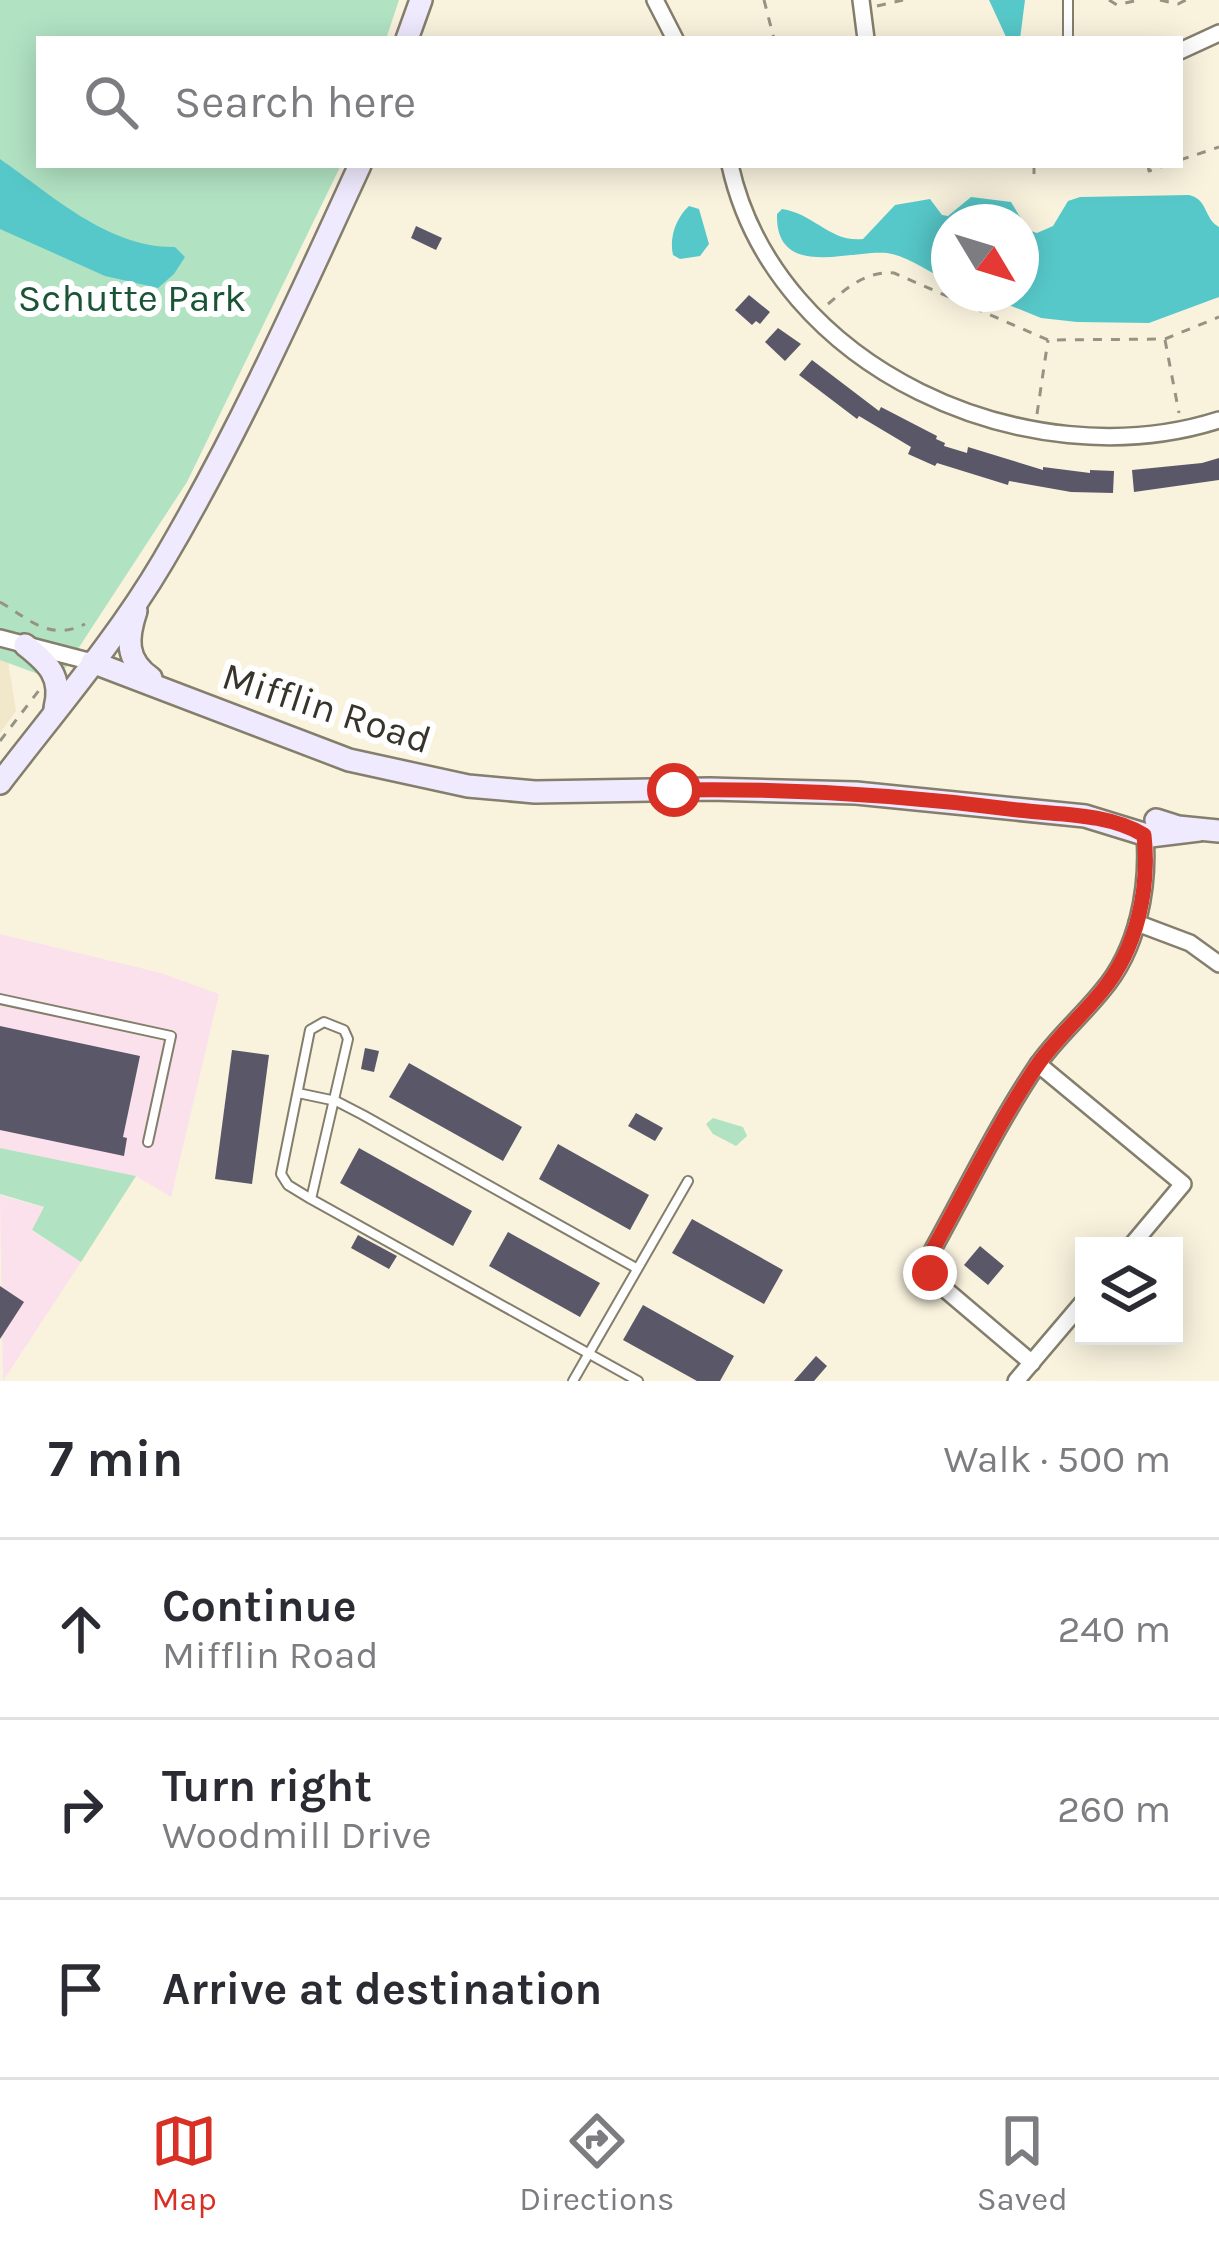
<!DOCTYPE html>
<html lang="en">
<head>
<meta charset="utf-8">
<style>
	body { margin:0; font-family:Karla,sans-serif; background:#f7f7f7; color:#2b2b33 }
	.controls { position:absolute; right:36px; bottom:36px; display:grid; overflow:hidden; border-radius:0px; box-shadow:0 6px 30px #0003 }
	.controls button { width:108px; height:108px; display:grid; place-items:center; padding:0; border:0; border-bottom:3px solid #e1e1e2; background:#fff; color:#2b2b33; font:60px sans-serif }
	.compass { position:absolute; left:931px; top:204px; width:108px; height:108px; border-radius:50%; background:#fff; box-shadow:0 6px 30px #0003; rotate:128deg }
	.stop { position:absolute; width:36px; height:36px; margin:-27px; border:9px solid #d93025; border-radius:50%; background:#fff }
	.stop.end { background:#d93025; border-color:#fff; box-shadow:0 3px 12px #0008 }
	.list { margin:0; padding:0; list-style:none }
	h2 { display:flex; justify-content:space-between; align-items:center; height:156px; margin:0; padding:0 48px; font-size:51px }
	h2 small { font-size:39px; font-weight:400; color:#7c7c81 }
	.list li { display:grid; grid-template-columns:78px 1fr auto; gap:36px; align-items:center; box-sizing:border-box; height:180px; padding:0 48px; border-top:3px solid #e1e1e2 }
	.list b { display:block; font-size:45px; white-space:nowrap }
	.list p { margin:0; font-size:39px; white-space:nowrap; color:#7c7c81 }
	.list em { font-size:39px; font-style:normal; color:#7c7c81 }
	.icon { flex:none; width:66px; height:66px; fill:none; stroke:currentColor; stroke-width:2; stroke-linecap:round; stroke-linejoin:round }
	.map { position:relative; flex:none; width:1219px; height:1381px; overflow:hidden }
	.search { position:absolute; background:#fff; box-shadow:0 6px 30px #0003; left:36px; right:36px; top:36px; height:132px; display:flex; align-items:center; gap:30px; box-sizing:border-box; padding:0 42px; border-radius:0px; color:#7c7c81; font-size:45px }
	.sheet { height:696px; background:#fff }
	nav { display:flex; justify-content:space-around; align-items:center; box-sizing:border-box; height:168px; border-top:3px solid #e1e1e2; background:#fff; font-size:33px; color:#7c7c81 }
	nav a { display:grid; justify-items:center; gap:6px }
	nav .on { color:#d93025 }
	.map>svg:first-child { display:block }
	.commercial { fill:#fae1eb }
	.built { fill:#f1e7cb }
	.green { fill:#b1e3c3 }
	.water { fill:#57c8c9 }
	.building { fill:#5a5769 }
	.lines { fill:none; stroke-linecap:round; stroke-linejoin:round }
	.service-casing { stroke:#847e6c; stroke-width:12 }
	.minor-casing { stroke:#847e6c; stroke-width:20 }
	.secondary-casing { stroke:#847e6c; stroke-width:26 }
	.path { stroke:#979384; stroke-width:3; stroke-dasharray:9 9; stroke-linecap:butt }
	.service { stroke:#fff; stroke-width:8 }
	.minor { stroke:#fff; stroke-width:15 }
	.secondary { stroke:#f0eafe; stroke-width:21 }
	.route { stroke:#d93025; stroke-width:15 }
	.labels { text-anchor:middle; stroke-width:12; stroke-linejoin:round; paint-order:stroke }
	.park-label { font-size:39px; fill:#1a5436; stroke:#fff }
	.street-label { font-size:39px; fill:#37342c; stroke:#fff }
</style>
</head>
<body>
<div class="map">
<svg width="1219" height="1381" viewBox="0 0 1219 1381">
	<rect width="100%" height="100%" fill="#f9f3de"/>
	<!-- commercial -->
	<g class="commercial">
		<polygon points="0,934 161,973 219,994 171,1197 136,1176 0,1148"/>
		<polygon points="0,1195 45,1208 32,1231 81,1262 3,1381"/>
	</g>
	<!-- built -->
	<polygon class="built" points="0,653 7,655 16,711 0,733"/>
	<!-- green -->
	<g class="green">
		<polygon points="0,0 399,0 386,39 39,39 39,165 341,165 187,482 57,681 0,660"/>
		<polygon points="713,1118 743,1127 747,1136 736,1146 713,1134 706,1124"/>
		<polygon points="0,1148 136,1176 81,1262 32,1230 44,1207 0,1194"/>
	</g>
	<!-- water -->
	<g class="water">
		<polygon points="989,0 1025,0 1020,39 1007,39"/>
		<path d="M0 159C52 195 108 248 175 247L185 257 174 274 158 288 105 276 0 229Z"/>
		<path d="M1189 195C1208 199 1204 219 1219 227V297L1149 323 1077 322 1041 318 982 294H1021V222H949V281C929 273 909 256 887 253 852 249 775 281 777 214L782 209C813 213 831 243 863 239L895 205 930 199 942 215 948 216 971 197 1011 202 1028 230 1037 233 1053 226 1068 201 1080 197Z"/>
		<path d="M689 206 699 209 709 244 700 256 680 259 673 255C669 237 676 218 689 206Z"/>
	</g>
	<!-- building -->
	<g class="building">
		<polygon points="416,226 442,238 436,250 411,238"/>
		<polygon points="749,295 770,312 760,324 756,321 752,325 735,310"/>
		<polygon points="778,328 801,344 785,361 765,342"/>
		<polygon points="812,360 879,411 881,407 937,436 936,439 945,443 944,446 967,453 968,447 1043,470 1043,467 1090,473 1090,470 1114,471 1113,493 1071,492 1009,481 1008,485 937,463 935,466 908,454 911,447 859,416 857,419 799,375"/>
		<polygon points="1219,458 1219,480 1134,492 1132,470 1202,463"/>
		<polygon points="0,1026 140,1056 123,1137 127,1138 124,1156 0,1130"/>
		<polygon points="365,1048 379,1051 374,1072 361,1069"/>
		<polygon points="232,1050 269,1055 252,1184 215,1179"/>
		<polygon points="409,1063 522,1127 503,1161 389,1097"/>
		<polygon points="636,1113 663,1128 655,1141 628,1126"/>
		<polygon points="558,1144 649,1195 630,1230 539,1179"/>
		<polygon points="359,1148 472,1211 453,1246 340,1183"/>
		<polygon points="692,1219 783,1270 764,1304 672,1253"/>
		<polygon points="508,1232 600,1283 580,1317 489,1266"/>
		<polygon points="358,1235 397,1256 389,1269 351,1248"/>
		<polygon points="980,1246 1004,1266 988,1285 964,1265"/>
		<polygon points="0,1286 24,1302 0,1339"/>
		<polygon points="643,1305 734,1356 720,1381 697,1381 623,1340"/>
		<polygon points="816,1356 827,1366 814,1381 794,1381"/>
	</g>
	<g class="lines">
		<!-- service casing -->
		<g class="service-casing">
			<g id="service">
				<polyline points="1068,39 1068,0"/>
				<polyline points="0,999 171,1036 148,1142"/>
				<polyline points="298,1093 336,1101 363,1115 636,1268"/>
				<polyline points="311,1199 348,1039 344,1030 324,1022 310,1030 281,1174 288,1185 311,1199 638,1381"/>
				<polyline points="573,1381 688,1181"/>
			</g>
		</g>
		<!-- minor casing -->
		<g class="minor-casing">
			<g id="minor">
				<polyline points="655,0 675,39"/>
				<polyline points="861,0 866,39"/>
				<polyline points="1180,51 1219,33"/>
				<path d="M730 165C775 369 1028 481 1219 420"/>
				<polyline points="0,638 92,662"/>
				<polyline points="1137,923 1190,943 1219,964"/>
				<polyline points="1038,1064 1183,1184 1131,1246"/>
				<path d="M1032 1363 933 1279 928 1264 932 1251C966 1190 997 1125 1036 1067 1055 1039 1081 1017 1102 991 1138 949 1149 888 1145 835"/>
				<polyline points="1016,1381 1084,1301"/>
			</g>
		</g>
		<!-- secondary casing -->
		<g class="secondary-casing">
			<g id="secondary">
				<polyline points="407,39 421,0"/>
				<path d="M136 611C127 638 125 660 151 678"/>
				<path d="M25 645C48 663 63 677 55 708"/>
				<polyline points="92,662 349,760 468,786 535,792 710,789 856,793 1085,816 1150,836 1199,830"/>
				<path d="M0 783C56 710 117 639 163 561 238 434 299 298 360 165"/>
				<polyline points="1156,820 1178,827 1219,831"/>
			</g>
		</g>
		<!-- path -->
		<g class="path">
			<polyline points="764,0 774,39"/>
			<polyline points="1109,0 1117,5 1138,0"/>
			<polyline points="1160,0 1178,4 1186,0"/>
			<polyline points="877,6 903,0"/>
			<polyline points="1180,160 1219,147"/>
			<polyline points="1034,165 1034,178"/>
			<polyline points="1148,165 1149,171 1166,165"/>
			<path d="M828 304C848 287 866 271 894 273L1048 340 1165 339 1219 317"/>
			<polyline points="1165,340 1179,413"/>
			<polyline points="1037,414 1048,340"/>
			<path d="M0 602C29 619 50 642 85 624"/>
			<polyline points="0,741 40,689"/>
		</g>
		<!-- service -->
		<use href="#service" class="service"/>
		<!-- minor -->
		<use href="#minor" class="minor"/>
		<!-- secondary -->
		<use href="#secondary" class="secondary"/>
	</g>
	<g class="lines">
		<!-- route -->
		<path class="route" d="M674 790C790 788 904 795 1018 810 1060 815 1107 813 1144 835 1150 888 1137 949 1102 991 1081 1017 1055 1039 1036 1067 997 1125 966 1190 932 1251L930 1273"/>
	</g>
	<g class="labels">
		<!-- park labels -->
		<g class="park-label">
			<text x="132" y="311">Schutte Park</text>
		</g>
		<!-- street labels -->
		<g class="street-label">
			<text transform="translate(327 707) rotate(18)" y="14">Mifflin Road</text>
		</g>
	</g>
</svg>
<div class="controls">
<button><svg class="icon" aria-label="layers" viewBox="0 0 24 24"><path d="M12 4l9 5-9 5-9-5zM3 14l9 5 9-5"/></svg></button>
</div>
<svg class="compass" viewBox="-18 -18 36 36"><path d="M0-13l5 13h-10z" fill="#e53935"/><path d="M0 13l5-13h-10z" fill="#7c7c81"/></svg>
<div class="stop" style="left:674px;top:790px"></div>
<div class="stop end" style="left:930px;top:1273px"></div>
<div class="search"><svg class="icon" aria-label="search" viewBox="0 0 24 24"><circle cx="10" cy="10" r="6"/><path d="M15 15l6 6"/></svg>Search here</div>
</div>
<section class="sheet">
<h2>7 min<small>Walk · 500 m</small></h2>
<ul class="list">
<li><svg class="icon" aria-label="ahead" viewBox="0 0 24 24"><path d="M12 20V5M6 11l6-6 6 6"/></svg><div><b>Continue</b><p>Mifflin Road</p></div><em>240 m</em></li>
<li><svg class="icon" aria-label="right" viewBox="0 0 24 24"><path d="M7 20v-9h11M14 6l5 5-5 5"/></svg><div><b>Turn right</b><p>Woodmill Drive</p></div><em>260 m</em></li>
<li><svg class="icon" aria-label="arrive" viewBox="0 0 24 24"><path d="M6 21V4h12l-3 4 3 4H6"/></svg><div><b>Arrive at destination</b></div></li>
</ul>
</section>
<nav>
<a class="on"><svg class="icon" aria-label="map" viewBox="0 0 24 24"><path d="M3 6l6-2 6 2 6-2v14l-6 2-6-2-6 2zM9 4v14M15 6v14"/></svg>Map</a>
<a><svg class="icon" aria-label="directions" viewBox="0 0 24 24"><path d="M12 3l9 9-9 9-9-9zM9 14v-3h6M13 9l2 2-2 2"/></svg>Directions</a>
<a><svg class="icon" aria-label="saved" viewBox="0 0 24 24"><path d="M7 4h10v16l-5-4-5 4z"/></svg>Saved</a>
</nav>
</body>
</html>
